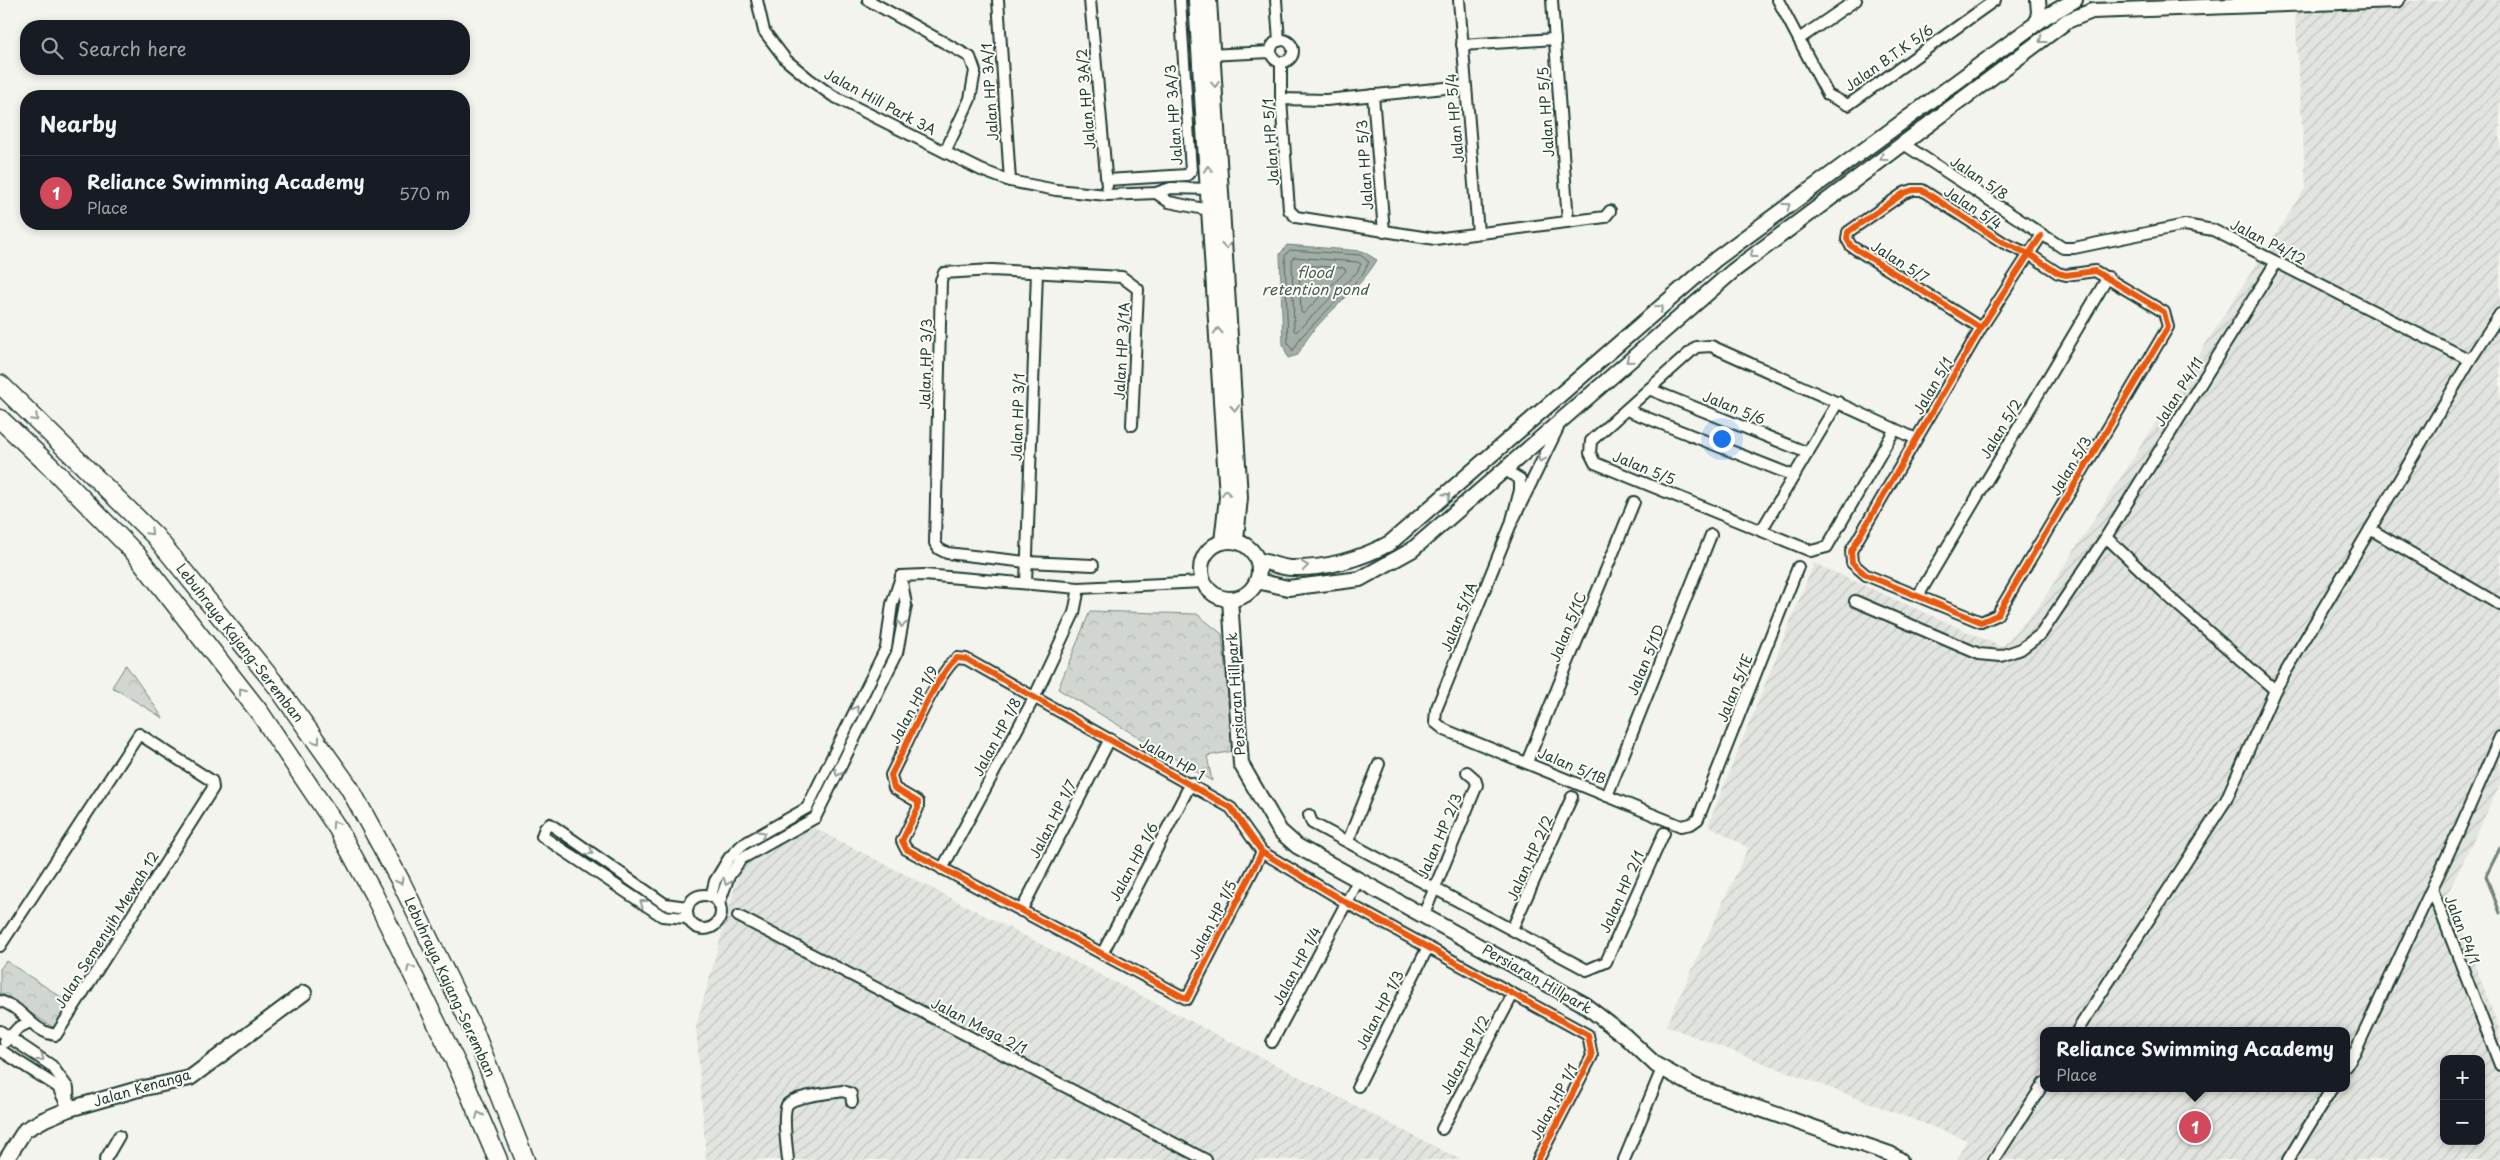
<!DOCTYPE html>
<html lang="en">
<head>
<meta charset="utf-8">
<style>
	body { margin:0; font-family:"Playpen Sans",sans-serif; background:#20242c; color:#f1f3f6 }
	.controls { position:absolute; right:15px; bottom:15px; display:grid; overflow:hidden; border-radius:10px; box-shadow:0 2px 8px #0003 }
	.controls button { width:45px; height:45px; display:grid; place-items:center; padding:0; border:0; border-bottom:1px solid #363941; background:#171b24; color:#f1f3f6; font:25px sans-serif }
	.you { position:absolute; left:1721px; top:438px; width:18px; height:18px; margin:-12px; border:4px solid #fff; border-radius:50%; background:#1a73e8; box-shadow:0 0 0 8px #1a73e833 }
	.badge { display:grid; place-items:center; width:32px; height:32px; border-radius:50%; background:#d1495b; color:#fff; font-size:16px; font-weight:700 }
	.pin { position:absolute; translate:-50% -50%; border:2px solid #fff; box-shadow:0 1px 5px #0006 }
	.popup { position:absolute; left:2040px; top:1027px; width:310px; height:65px; box-sizing:border-box; display:grid; place-content:center; border-radius:10px; background:#171b24; filter:drop-shadow(0 1px 4px #0005); font-size:16px; white-space:nowrap; color:#9ea1a6 }
	.popup b { font-size:19px; color:#f1f3f6 }
	.popup::after { content:''; position:absolute; left:50%; top:100%; margin-left:-10px; border:10px solid transparent; border-top-color:#171b24 }
	.list { margin:0; padding:0; list-style:none }
	h2 { display:flex; justify-content:space-between; align-items:center; height:65px; margin:0; padding:0 20px; font-size:21px }
	h2 small { font-size:16px; font-weight:400; color:#9ea1a6 }
	.list li { display:grid; grid-template-columns:32px 1fr auto; gap:15px; align-items:center; box-sizing:border-box; height:75px; padding:0 20px; border-top:1px solid #363941 }
	.list b { display:block; font-size:19px; white-space:nowrap }
	.list p { margin:0; font-size:16px; white-space:nowrap; color:#9ea1a6 }
	.list em { font-size:16px; font-style:normal; color:#9ea1a6 }
	.icon { flex:none; width:28px; height:28px; fill:none; stroke:currentColor; stroke-width:2; stroke-linecap:round; stroke-linejoin:round }
	.map { position:relative; flex:none; width:2500px; height:1160px; overflow:hidden }
	.search { position:absolute; background:#171b24; box-shadow:0 2px 8px #0003; left:20px; top:20px; width:450px; height:55px; display:flex; align-items:center; gap:12px; box-sizing:border-box; padding:0 18px; border-radius:20px; color:#9ea1a6; font-size:19px }
	.panel { position:absolute; background:#171b24; box-shadow:0 2px 8px #0003; left:20px; top:90px; width:450px; height:140px; border-radius:20px }
	.map>svg:first-child { display:block }
	.industrial { fill:url(#industrial-furrows); fill-rule:evenodd }
	.park { fill:url(#park-crowns); stroke:#788a82 }
	.water { fill:#a3aea7; stroke:#6e8179 }
	.lines { fill:none; stroke-linecap:round; stroke-linejoin:round }
	.shore { stroke:#546a62; stroke-width:1 }
	.stream { stroke:#6e8179; stroke-width:3 }
	.street-casing { stroke:#1f3d34; stroke-width:14 }
	.secondary-casing { stroke:#1f3d34; stroke-width:18 }
	.highway-casing { stroke:#1f3d34; stroke-width:21 }
	.street { stroke:#fdfcf7; stroke-width:10 }
	.secondary { stroke:#fdfcf7; stroke-width:14 }
	.highway { stroke:#fdfcf7; stroke-width:18 }
	.cycleway-casing { stroke:#fdfcf7; stroke-width:9 }
	.cycleway { stroke:#e8590c; stroke-width:6 }
	.oneway { stroke:#8e9c96 }
	.labels { text-anchor:middle; stroke-width:4; stroke-linejoin:round; paint-order:stroke }
	.street-label { font-size:14px; fill:#1f3d34; stroke:#fdfcf7 }
	.water-label { font-size:15px; font-style:italic; fill:#475f56; stroke:#fdfcf7 }
</style>
</head>
<body>
<div class="map">
<svg width="2500" height="1160" viewBox="0 0 2500 1160">
	<defs>
		<pattern id="industrial-furrows" width="10" height="10" patternUnits="userSpaceOnUse" patternTransform="scale(1.25)"><rect width="10" height="10" fill="#e2e5df"/><path d="M-1 1l2-2M0 10L10 0M9 11l2-2" fill="none" stroke="#c1c5c0"/></pattern>
		<pattern id="park-crowns" width="20" height="18" patternUnits="userSpaceOnUse" patternTransform="scale(1.25)"><rect width="20" height="18" fill="#d1d6d1"/><path d="M2 6a3 3 0 1 1 6 0M12 15a3 3 0 1 1 6 0" fill="none" stroke="#b3b9b4"/></pattern>
	</defs>
	<rect width="100%" height="100%" fill="#f4f4ef"/>
	<filter id="ink" filterUnits="userSpaceOnUse"><feTurbulence type="fractalNoise" baseFrequency=".02" numOctaves="2"/><feDisplacementMap in="SourceGraphic" scale="10" xChannelSelector="R" yChannelSelector="G"/><feConvolveMatrix kernelMatrix="1 2 1 2 8 2 1 2 1" color-interpolation-filters="sRGB"/></filter>
	<g filter="url(#ink)">
		<!-- industrial -->
		<g class="industrial">
			<path d="M2294 0H2500V785L2448 893 2500 1031V1160H1956L1967 1140 1666 1026 1748 848 1708 825 1814 563 2002 647 2039 606 2306 186ZM2044 1031H2346V1088H2044ZM2444 1059H2481V1141H2444Z"/>
			<polygon points="799,820 1461,1160 706,1160 696,1026 744,854"/>
		</g>
		<!-- park -->
		<g class="park">
			<polygon points="1090,611 1197,614 1222,634 1233,751 1207,756 1212,781 1058,689"/>
			<polygon points="126,665 163,718 112,687"/>
			<polygon points="6,961 69,1002 54,1028 0,993 0,969"/>
		</g>
		<!-- water -->
		<path class="water" d="M1287 245 1362 251 1377 260C1356 296 1315 317 1298 355L1288 358 1283 344 1280 254Z"/>
		<g class="lines">
			<!-- shore -->
			<g class="shore">
				<polygon points="1290,250 1360,255 1369,262 1362,275 1301,337 1293,351 1288,343 1285,256"/>
				<polygon points="1294,257 1358,262 1361,264 1357,272 1296,332 1294,330 1292,260"/>
				<polygon points="1302,265 1344,268 1346,271 1303,314 1301,312 1299,268"/>
			</g>
			<!-- stream -->
			<polyline class="stream" points="2500,848 2486,876 2500,913"/>
			<!-- street casing -->
			<g class="street-casing">
				<g id="street">
					<polyline points="757,0 764,31 786,60 809,79 833,96 981,170 1010,181 1056,190 1107,195 1156,193 1171,188 1213,189"/>
					<polyline points="868,0 970,57 975,71 970,99 945,152"/>
					<polyline points="998,0 1010,181"/>
					<polyline points="1090,0 1107,186"/>
					<polyline points="1276,0 1279,41"/>
					<polyline points="1459,0 1478,233"/>
					<polyline points="1552,0 1568,222"/>
					<polyline points="1778,0 1828,95 1848,105 1995,0"/>
					<polyline points="1799,39 1856,0"/>
					<circle cx="1282" cy="51" r="11"/>
					<polyline points="1462,45 1555,39"/>
					<polyline points="1207,55 1271,52"/>
					<polyline points="1281,63 1281,99 1289,210 1296,217 1435,239 1605,217 1610,211"/>
					<polyline points="1373,95 1384,232"/>
					<polyline points="1281,99 1326,100 1465,86"/>
					<polyline points="1902,143 2063,248 2074,248 2185,225 2213,230 2470,360"/>
					<polyline points="1107,180 1187,175 1191,171 1180,0"/>
					<polyline points="1156,193 1169,202 1214,211"/>
					<polyline points="1981,328 1851,246 1847,239 1848,232 1904,193 1913,190 1922,190 2004,243 2029,254 2058,273 2066,275 2095,271 2164,312 2168,327 1997,615 1981,622 1866,575 1852,563 1851,551 1981,328 2029,254 2041,236"/>
					<polyline points="1649,389 1808,453"/>
					<polyline points="1627,410 1794,476"/>
					<path d="M1895 429 1827 547 1811 551 1595 463 1590 453 1591 441 1696 347 1711 346C1780 377 1848 407 1916 439"/>
					<polyline points="1503,469 1520,479 1520,490 1511,524 1558,428"/>
					<polyline points="1511,524 1436,710 1435,722 1445,730 1681,826 1691,824 1698,819 1798,567"/>
					<polyline points="2370,529 2500,605"/>
					<polyline points="1761,531 1838,402"/>
					<polyline points="2106,537 2170,598 2275,690"/>
					<polyline points="1093,565 1026,562 947,553 939,549 935,543 941,280 944,273 992,270 1122,277 1138,289 1132,425"/>
					<polyline points="901,576 924,575 1079,588 1203,582"/>
					<polyline points="1026,583 1037,272"/>
					<polyline points="1918,596 2108,277"/>
					<polyline points="1855,601 1979,654 2001,656 2021,649 2041,634 2106,537 2276,262"/>
					<polyline points="1527,762 1634,502"/>
					<polyline points="1607,796 1711,535"/>
					<polyline points="1309,815 1312,823 1587,970 1606,962 1664,833"/>
					<polyline points="1348,841 1379,764"/>
					<path d="M1262 852 1187 999 906 849 902 841 918 808V802L894 788 891 775C905 748 937 673 957 658L966 659 1231 808 1262 852 1347 903 1588 1035 1592 1056 1538 1160"/>
					<polyline points="942,869 1034,698 1074,613 1079,588"/>
					<polyline points="2432,889 2500,1065"/>
					<circle cx="704" cy="912" r="17"/>
					<polyline points="711,896 715,881 729,858 742,845 807,808 886,648 892,604 900,580"/>
					<polyline points="719,904 729,876 741,859 815,818 897,653 906,605 901,576"/>
					<polyline points="687,907 665,904 550,824 545,828 542,836 662,916 687,918"/>
					<polyline points="1021,911 1110,739"/>
					<polyline points="1424,914 1477,785 1475,779 1467,772"/>
					<polyline points="738,916 1206,1160"/>
					<polyline points="1512,929 1572,797"/>
					<path d="M0 946 139 734 212 781 213 788 56 1035C32 1032 23 1007 0 1001"/>
					<polyline points="1102,954 1191,783"/>
					<polyline points="0,1031 52,1066 68,1088 69,1109"/>
					<polyline points="2077,1031 2226,800 2275,690 2470,360 2500,314"/>
					<polyline points="5,1042 18,1028 30,1022"/>
					<polyline points="1272,1042 1359,879"/>
					<polyline points="0,1050 58,1087 68,1108"/>
					<polyline points="2346,1066 2356,1050 2457,835 2500,737"/>
					<polyline points="1358,1086 1428,947"/>
					<polyline points="1442,1129 1513,994"/>
					<polyline points="105,1160 119,1136"/>
					<path d="M788 1160C787 1148 782 1115 787 1105 793 1096 831 1093 843 1091L851 1094 852 1102"/>
					<polyline points="1624,1160 1662,1069"/>
					<polyline points="1994,1160 2044,1083"/>
					<polyline points="2288,1160 2332,1088"/>
				</g>
			</g>
			<!-- secondary casing -->
			<g class="secondary-casing">
				<g id="secondary">
					<polyline points="1196,0 1227,497 1222,542"/>
					<polyline points="1209,0 1240,497 1236,540"/>
					<polyline points="2037,22 2039,12 2038,0"/>
					<circle cx="1230" cy="570" r="29"/>
					<path d="M1258 560C1268 562 1281 568 1292 568 1325 569 1361 559 1390 543L1716 259 2045 17 2075 0"/>
					<polyline points="1257,581 1288,588 1360,579 1412,550 1733,271 2067,21 2092,11 2397,0"/>
					<polyline points="1230,599 1241,764 1280,831 1297,846 1582,1003 1625,1036 1656,1065 1694,1086 1890,1154 1900,1160"/>
					<polyline points="6,1160 25,1130 45,1119 69,1109 135,1090 190,1078 304,993"/>
				</g>
			</g>
			<!-- highway casing -->
			<g class="highway-casing">
				<g id="highway">
					<polyline points="0,384 155,536 276,685 349,787 401,882 474,1031 525,1160"/>
					<polyline points="0,419 51,467 136,554 260,713 338,829 374,895 458,1067 498,1160"/>
				</g>
			</g>
			<!-- street -->
			<use href="#street" class="street"/>
			<!-- secondary -->
			<use href="#secondary" class="secondary"/>
			<!-- highway -->
			<use href="#highway" class="highway"/>
			<!-- cycleway casing -->
			<g class="cycleway-casing">
				<g id="cycleway">
					<polyline points="1981,328 1851,246 1847,239 1848,232 1904,193 1913,190 1922,190 2004,243 2029,254 2058,273 2066,275 2095,271 2164,312 2168,327 1997,615 1981,622 1866,575 1852,563 1851,551 1981,328 2029,254 2041,236"/>
					<path d="M1262 852 1187 999 906 849 902 841 918 808V802L894 788 891 775C905 748 937 673 957 658L966 659 1231 808 1262 852 1347 903 1588 1035 1592 1056 1538 1160"/>
				</g>
			</g>
			<!-- cycleway -->
			<use href="#cycleway" class="cycleway"/>
		</g>
		<!-- one-way arrows -->
		<defs><path id="oneway-chevron" d="M-2-3.5L2.5 0L-2 3.5" fill="none" stroke-width="1.6" stroke-linecap="round" stroke-linejoin="round" transform="scale(1.25)"/></defs>
		<g class="oneway">
			<use href="#oneway-chevron" transform="translate(2042 40) rotate(143)"/>
			<use href="#oneway-chevron" transform="translate(1215 84) rotate(86)"/>
			<use href="#oneway-chevron" transform="translate(1883 158) rotate(144)"/>
			<use href="#oneway-chevron" transform="translate(1208 169) rotate(-94)"/>
			<use href="#oneway-chevron" transform="translate(1787 206) rotate(-36)"/>
			<use href="#oneway-chevron" transform="translate(1226 246) rotate(86)"/>
			<use href="#oneway-chevron" transform="translate(1753 255) rotate(143)"/>
			<use href="#oneway-chevron" transform="translate(1660 308) rotate(-41)"/>
			<use href="#oneway-chevron" transform="translate(1218 331) rotate(-93)"/>
			<use href="#oneway-chevron" transform="translate(1629 360) rotate(139)"/>
			<use href="#oneway-chevron" transform="translate(1235 408) rotate(87)"/>
			<use href="#oneway-chevron" transform="translate(35 418) rotate(45)"/>
			<use href="#oneway-chevron" transform="translate(1541 459) rotate(115)"/>
			<use href="#oneway-chevron" transform="translate(1226 493) rotate(-90)"/>
			<use href="#oneway-chevron" transform="translate(1447 496) rotate(-41)"/>
			<use href="#oneway-chevron" transform="translate(150 532) rotate(45)"/>
			<use href="#oneway-chevron" transform="translate(1305 566) rotate(-7)"/>
			<use href="#oneway-chevron" transform="translate(902 624) rotate(101)"/>
			<use href="#oneway-chevron" transform="translate(242 691) rotate(-128)"/>
			<use href="#oneway-chevron" transform="translate(856 709) rotate(-64)"/>
			<use href="#oneway-chevron" transform="translate(317 741) rotate(54)"/>
			<use href="#oneway-chevron" transform="translate(838 773) rotate(117)"/>
			<use href="#oneway-chevron" transform="translate(335 824) rotate(-123)"/>
			<use href="#oneway-chevron" transform="translate(762 834) rotate(-30)"/>
			<use href="#oneway-chevron" transform="translate(590 852) rotate(34)"/>
			<use href="#oneway-chevron" transform="translate(400 881) rotate(63)"/>
			<use href="#oneway-chevron" transform="translate(727 882) rotate(112)"/>
			<use href="#oneway-chevron" transform="translate(643 903) rotate(-146)"/>
			<use href="#oneway-chevron" transform="translate(410 968) rotate(-116)"/>
			<use href="#oneway-chevron" transform="translate(41 1058) rotate(36)"/>
			<use href="#oneway-chevron" transform="translate(479 1115) rotate(-114)"/>
		</g>
	</g>
	<g class="labels">
		<!-- street labels -->
		<g class="street-label">
			<text transform="translate(1889 58) rotate(-35)" y="5">Jalan B.T.K 5/6</text>
			<text transform="translate(990 92) rotate(-94)" y="5">Jalan HP 3A/1</text>
			<text transform="translate(1086 99) rotate(-95)" y="5">Jalan HP 3A/2</text>
			<text transform="translate(880 102) rotate(28)" y="5">Jalan Hill Park 3A</text>
			<text transform="translate(1546 112) rotate(-94)" y="5">Jalan HP 5/5</text>
			<text transform="translate(1174 115) rotate(-94)" y="5">Jalan HP 3A/3</text>
			<text transform="translate(1455 118) rotate(-95)" y="5">Jalan HP 5/4</text>
			<text transform="translate(1271 142) rotate(-94)" y="5">Jalan HP 5/1</text>
			<text transform="translate(1365 165) rotate(-94)" y="5">Jalan HP 5/3</text>
			<text transform="translate(1979 178) rotate(34)" y="5">Jalan 5/8</text>
			<text transform="translate(1973 208) rotate(33)" y="5">Jalan 5/4</text>
			<text transform="translate(2268 242) rotate(27)" y="5">Jalan P4/12</text>
			<text transform="translate(1900 262) rotate(32)" y="5">Jalan 5/7</text>
			<text transform="translate(1122 351) rotate(-87)" y="5">Jalan HP 3/1A</text>
			<text transform="translate(926 364) rotate(-89)" y="5">Jalan HP 3/3</text>
			<text transform="translate(1933 386) rotate(-60)" y="5">Jalan 5/1</text>
			<text transform="translate(2179 392) rotate(-58)" y="5">Jalan P4/11</text>
			<text transform="translate(1734 408) rotate(22)" y="5">Jalan 5/6</text>
			<text transform="translate(1018 417) rotate(-88)" y="5">Jalan HP 3/1</text>
			<text transform="translate(2001 429) rotate(-59)" y="5">Jalan 5/2</text>
			<text transform="translate(2071 466) rotate(-59)" y="5">Jalan 5/3</text>
			<text transform="translate(1644 468) rotate(22)" y="5">Jalan 5/5</text>
			<text transform="translate(1459 617) rotate(-68)" y="5">Jalan 5/1A</text>
			<text transform="translate(1568 627) rotate(-68)" y="5">Jalan 5/1C</text>
			<text transform="translate(240 643) rotate(52)" y="5">Lebuhraya Kajang-Seremban</text>
			<text transform="translate(1646 660) rotate(-68)" y="5">Jalan 5/1D</text>
			<text transform="translate(1735 688) rotate(-68)" y="5">Jalan 5/1E</text>
			<text transform="translate(1236 694) rotate(-94)" y="5">Persiaran Hillpark</text>
			<text transform="translate(914 705) rotate(-62)" y="5">Jalan HP 1/9</text>
			<text transform="translate(997 737) rotate(-62)" y="5">Jalan HP 1/8</text>
			<text transform="translate(1172 759) rotate(29)" y="5">Jalan HP 1</text>
			<text transform="translate(1572 766) rotate(23)" y="5">Jalan 5/1B</text>
			<text transform="translate(1053 819) rotate(-63)" y="5">Jalan HP 1/7</text>
			<text transform="translate(1440 836) rotate(-67)" y="5">Jalan HP 2/3</text>
			<text transform="translate(1530 858) rotate(-66)" y="5">Jalan HP 2/2</text>
			<text transform="translate(1134 862) rotate(-62)" y="5">Jalan HP 1/6</text>
			<text transform="translate(1622 892) rotate(-66)" y="5">Jalan HP 2/1</text>
			<text transform="translate(1213 920) rotate(-63)" y="5">Jalan HP 1/5</text>
			<text transform="translate(107 930) rotate(-58)" y="5">Jalan Semenyih Mewah 12</text>
			<text transform="translate(2462 930) rotate(69)" y="5">Jalan P4/1</text>
			<text transform="translate(1297 966) rotate(-62)" y="5">Jalan HP 1/4</text>
			<text transform="translate(1537 979) rotate(30)" y="5">Persiaran Hillpark</text>
			<text transform="translate(450 987) rotate(65)" y="5">Lebuhraya Kajang-Seremban</text>
			<text transform="translate(1380 1010) rotate(-63)" y="5">Jalan HP 1/3</text>
			<text transform="translate(979 1026) rotate(27)" y="5">Jalan Mega 2/1</text>
			<text transform="translate(1465 1055) rotate(-62)" y="5">Jalan HP 1/2</text>
			<text transform="translate(142 1088) rotate(-16)" y="5">Jalan Kenanga</text>
			<text transform="translate(1554 1102) rotate(-62)" y="5">Jalan HP 1/1</text>
		</g>
		<!-- water labels -->
		<g class="water-label">
			<text x="1315" y="278">flood<tspan x="1315" dy="17">retention pond</tspan></text>
		</g>
	</g>
</svg>
<div class="controls">
<button>+</button>
<button>−</button>
</div>
<div class="you"></div>
<div class="pin badge" style="left:2195px;top:1127px">1</div>
<div class="popup"><b>Reliance Swimming Academy</b>Place</div>
<div class="search"><svg class="icon" aria-label="search" viewBox="0 0 24 24"><circle cx="10" cy="10" r="6"/><path d="M15 15l6 6"/></svg>Search here</div>
<section class="panel">
<h2>Nearby<small></small></h2>
<ul class="list">
<li><span class="badge">1</span><div><b>Reliance Swimming Academy</b><p>Place</p></div><em>570 m</em></li>
</ul>
</section>
</div>
</body>
</html>
